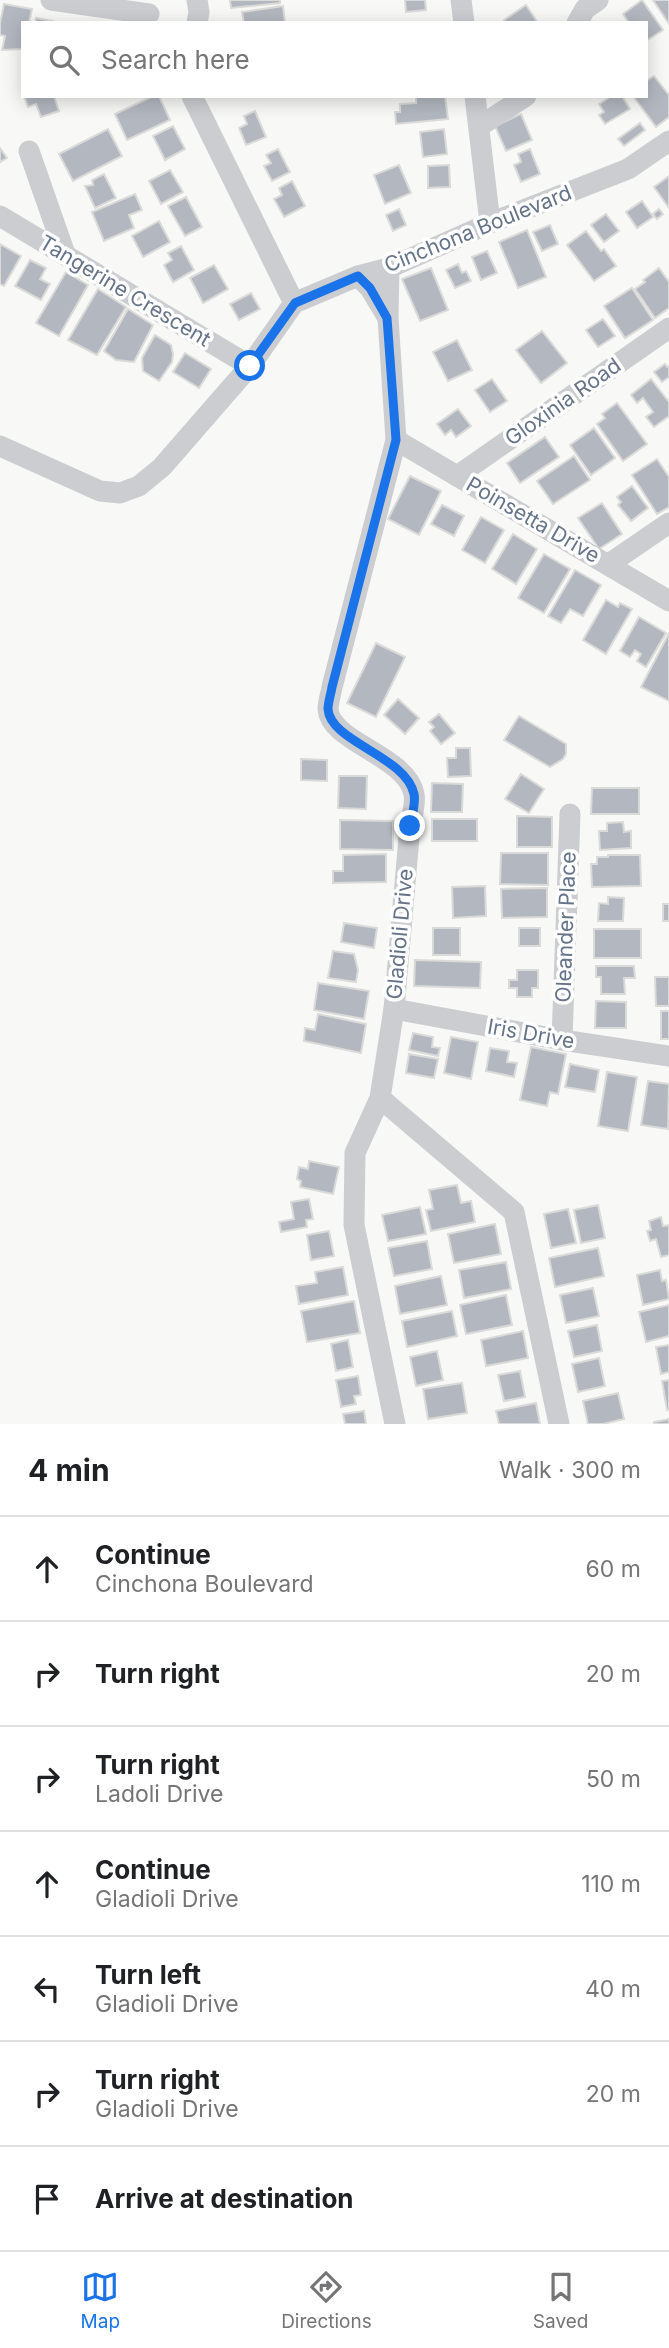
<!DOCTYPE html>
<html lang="en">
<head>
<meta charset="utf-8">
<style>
	body { margin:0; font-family:Inter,sans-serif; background:#f2f2f2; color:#202124 }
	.stop { position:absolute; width:21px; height:21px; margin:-16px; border:5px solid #1a73e8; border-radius:50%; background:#fff }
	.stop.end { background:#1a73e8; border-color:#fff; box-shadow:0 2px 7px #0008 }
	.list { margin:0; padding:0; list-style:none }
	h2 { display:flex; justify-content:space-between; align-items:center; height:91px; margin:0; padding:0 28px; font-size:30px }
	h2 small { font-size:23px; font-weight:400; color:#757577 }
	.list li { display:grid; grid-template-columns:46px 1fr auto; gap:21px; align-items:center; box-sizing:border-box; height:105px; padding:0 28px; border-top:2px solid #e0e0e0 }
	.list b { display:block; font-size:26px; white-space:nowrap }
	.list p { margin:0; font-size:23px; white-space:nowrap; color:#757577 }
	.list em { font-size:23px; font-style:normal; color:#757577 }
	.icon { flex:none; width:38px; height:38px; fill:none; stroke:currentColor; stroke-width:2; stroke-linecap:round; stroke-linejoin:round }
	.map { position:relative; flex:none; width:669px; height:1424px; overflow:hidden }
	.search { position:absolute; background:#fff; box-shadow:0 4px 18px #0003; left:21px; right:21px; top:21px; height:77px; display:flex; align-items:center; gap:18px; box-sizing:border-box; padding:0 24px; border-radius:0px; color:#757577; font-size:26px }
	.sheet { height:826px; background:#fff }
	nav { display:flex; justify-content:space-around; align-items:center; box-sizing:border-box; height:98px; border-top:2px solid #e0e0e0; background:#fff; font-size:19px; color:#757577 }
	nav a { display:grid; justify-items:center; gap:4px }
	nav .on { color:#1a73e8 }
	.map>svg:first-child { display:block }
	.building { fill:#b3b8c0; stroke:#dadad8; stroke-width:2 }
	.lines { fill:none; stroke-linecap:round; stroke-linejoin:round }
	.minor { stroke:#cbcdd1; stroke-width:21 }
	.route { stroke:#1a73e8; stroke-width:9 }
	.labels { text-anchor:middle; stroke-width:7; stroke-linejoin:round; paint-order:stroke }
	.street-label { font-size:21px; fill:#667489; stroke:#fff }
</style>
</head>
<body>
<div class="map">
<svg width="669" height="1424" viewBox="0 0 669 1424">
	<rect width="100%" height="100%" fill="#f8f9f6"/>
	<!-- building -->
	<g class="building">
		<polygon points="230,0 280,0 280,3 231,8"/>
		<polygon points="405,0 425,0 426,10 406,12"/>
		<polygon points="642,0 663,30 646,41 646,23 629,23 623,14"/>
		<polygon points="653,0 669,0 669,24"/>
		<polygon points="4,4 32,9 29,23 23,23 23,49 2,50 5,36 0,35 0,23"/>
		<polygon points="526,5 538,23 506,23 504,20"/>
		<polygon points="283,6 285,23 244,23 242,12"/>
		<polygon points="36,18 53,21 53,23 35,23"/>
		<polygon points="654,76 669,95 669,117 656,127 633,96 646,96 646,81"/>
		<polygon points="24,96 54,96 59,111 41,117 36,104 28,107"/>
		<polygon points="153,96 159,96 170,120 127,140 115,114"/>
		<polygon points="416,96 445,96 448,119 396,124 395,112 400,112 400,104 416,103"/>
		<polygon points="612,96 622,96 630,109 605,124 599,115 604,112 599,104"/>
		<polygon points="255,111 266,137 246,145 239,128 247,124 244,116"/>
		<polygon points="521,114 532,140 506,151 495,126"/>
		<polygon points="640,123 645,130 624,146 618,139"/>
		<polygon points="173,126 185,149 165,160 153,136"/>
		<polygon points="108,129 122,156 73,181 59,154"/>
		<polygon points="444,129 447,154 423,157 420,132"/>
		<polygon points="0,148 7,158 0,162"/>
		<polygon points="278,149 290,172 272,181 264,166 271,163 266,155"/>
		<polygon points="530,149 540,174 521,182 514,165 521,162 518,154"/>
		<polygon points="399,165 411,193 385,204 374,175"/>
		<polygon points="449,165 450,187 428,188 428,166"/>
		<polygon points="170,170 183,192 161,204 149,181"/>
		<polygon points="104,174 116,198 95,208 85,186 93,185 92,180"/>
		<polygon points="669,176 669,208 654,187"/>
		<polygon points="292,181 305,206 284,217 274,199 282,195 279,188"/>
		<polygon points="135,194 142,210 129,215 134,228 104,241 92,212"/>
		<polygon points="186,197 202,227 185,236 168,206"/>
		<polygon points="642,201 653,217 637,228 626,212"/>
		<polygon points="399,209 406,225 393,231 386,215"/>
		<polygon points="659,209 663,214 657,219 653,214"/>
		<polygon points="606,214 619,231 604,242 591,225"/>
		<polygon points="159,221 170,242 143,257 132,236"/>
		<polygon points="550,225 558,244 542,251 533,232"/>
		<polygon points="527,230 546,277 518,288 499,242"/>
		<polygon points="586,231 601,251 604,249 616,266 594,281 567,245"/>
		<polygon points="0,244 21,256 4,286 0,284"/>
		<polygon points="181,246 194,270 173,282 164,265 172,260 168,253"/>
		<polygon points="487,251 497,273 481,280 472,257"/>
		<polygon points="30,260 46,268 40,279 50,284 41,300 15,286"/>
		<polygon points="458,264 462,273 466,271 471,281 455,288 446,270"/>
		<polygon points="214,265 228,289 203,303 190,278"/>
		<polygon points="431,268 448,310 420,321 402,279"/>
		<polygon points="659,268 669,282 669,308 655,318 635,289 645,282 643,280"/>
		<polygon points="66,272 88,285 59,336 36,323"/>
		<polygon points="632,288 653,320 625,338 604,306"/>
		<polygon points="98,289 126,307 97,355 68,340"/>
		<polygon points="251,293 260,309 239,320 230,304"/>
		<polygon points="128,309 153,325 134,362 116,360 104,351"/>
		<polygon points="603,319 615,336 598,347 586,330"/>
		<polygon points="542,331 567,363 541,383 516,350"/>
		<polygon points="155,335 171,345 173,354 172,362 159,381 143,371 142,358"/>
		<polygon points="457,340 472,370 448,381 433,352"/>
		<polygon points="185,353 211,369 199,388 173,372"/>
		<polygon points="665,364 667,367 669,366 669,377 662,382 654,372"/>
		<polygon points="492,379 507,401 490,412 475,390"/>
		<polygon points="651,379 669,402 669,416 654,427 646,417 653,412 643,398 637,403 631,395"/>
		<polygon points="617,403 647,444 623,461 597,424 605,418 602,414"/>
		<polygon points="458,409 471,426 456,437 451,430 445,435 437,424"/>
		<polygon points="594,428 615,458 591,475 570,445"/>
		<polygon points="545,437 559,457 520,483 507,463"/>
		<polygon points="574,456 590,480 553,504 537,481"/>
		<polygon points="657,459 669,477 669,507 657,514 632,475"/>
		<polygon points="410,476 441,491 419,535 388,519"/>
		<polygon points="632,486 648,508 631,521 618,505 621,502 617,497"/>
		<polygon points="602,503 622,534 599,549 578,518"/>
		<polygon points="442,505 464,516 454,536 431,524"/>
		<polygon points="481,517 504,530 485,563 462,550"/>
		<polygon points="513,534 537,549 516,584 492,569"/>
		<polygon points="544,554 570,569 544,613 518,598"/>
		<polygon points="575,570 601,585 583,616 570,609 561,623 548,616"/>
		<polygon points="606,600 618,607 620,603 632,609 606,654 583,640"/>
		<polygon points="639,617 666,633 646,667 637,661 641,654 635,650 630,657 620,651"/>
		<polygon points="669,633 669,701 641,687"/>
		<polygon points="376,643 405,657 376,717 347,703"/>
		<polygon points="398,699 419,718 405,734 384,715"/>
		<polygon points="439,714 455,733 441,744 430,731 434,727 429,722"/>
		<polygon points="519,716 566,744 566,754 563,759 550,767 504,740"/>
		<polygon points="456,748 470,748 471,776 448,777 447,758 456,758"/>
		<polygon points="301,759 327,760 327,781 301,780"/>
		<polygon points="521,774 544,789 529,813 505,799"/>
		<polygon points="339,776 367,776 366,809 338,808"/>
		<polygon points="432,783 463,784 462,812 431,812"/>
		<polygon points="592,788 639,788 639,814 591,814"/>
		<polygon points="517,816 552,817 552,847 517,847"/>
		<rect x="432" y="819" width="45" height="22"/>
		<polygon points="340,820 393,821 393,850 340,849"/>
		<polygon points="623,822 624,832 631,831 631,848 600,850 599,831 607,831 607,823"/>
		<polygon points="501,853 548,853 548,885 500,884"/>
		<polygon points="386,854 386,882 333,883 333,871 343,871 343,855"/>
		<polygon points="608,855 640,855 641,886 592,887 591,864 597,864 597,857 608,857"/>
		<polygon points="485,886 486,916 453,918 452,887"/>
		<polygon points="547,888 547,917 502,918 501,889"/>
		<polygon points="608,897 624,898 623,921 598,921 599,903 608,904"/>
		<rect x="663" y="904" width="6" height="17"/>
		<polygon points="344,923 377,928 374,948 341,942"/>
		<rect x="433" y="928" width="27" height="27"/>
		<rect x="519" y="928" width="21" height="18"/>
		<rect x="594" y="929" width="47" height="29"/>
		<polygon points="333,951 354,954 358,970 356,982 328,978"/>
		<polygon points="415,960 481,962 480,988 414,986"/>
		<polygon points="596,966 634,966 635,978 624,978 625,994 601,994 601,977 596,977"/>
		<polygon points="517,970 538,970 538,988 532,988 532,997 517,997 517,988 509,988 509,980 517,980"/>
		<polygon points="655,977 669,977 669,1006 656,1006"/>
		<polygon points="318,983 369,991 364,1019 314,1010"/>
		<polygon points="596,1001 626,1002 626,1028 595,1028"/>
		<rect x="661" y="1011" width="8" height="28"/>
		<polygon points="318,1014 366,1024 361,1053 304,1041 305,1028 315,1030"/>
		<polygon points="413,1033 433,1037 432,1047 440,1048 438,1056 409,1050"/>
		<polygon points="451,1037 478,1042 471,1079 444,1073"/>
		<polygon points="531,1047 566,1054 558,1094 550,1092 547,1106 520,1100"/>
		<polygon points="490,1048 509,1051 507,1062 517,1063 514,1077 486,1071"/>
		<polygon points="409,1054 438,1059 434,1078 406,1073"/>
		<polygon points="570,1064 599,1070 595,1092 565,1087"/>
		<polygon points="607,1072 637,1077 628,1131 598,1126"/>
		<polygon points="648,1081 669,1084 668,1129 641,1125"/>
		<polygon points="309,1161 339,1167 333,1194 300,1187 301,1181 297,1179 299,1167 308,1169"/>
		<polygon points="457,1185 461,1203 471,1201 475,1222 431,1231 426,1210 433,1209 429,1190"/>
		<polygon points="309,1199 313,1219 306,1220 307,1227 281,1232 279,1222 294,1219 291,1202"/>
		<polygon points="598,1205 605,1238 581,1243 574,1210"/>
		<polygon points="420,1207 426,1234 388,1241 382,1215"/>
		<polygon points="568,1209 576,1243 551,1248 544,1214"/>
		<polygon points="661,1217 663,1226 669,1225 669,1255 661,1257 656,1239 650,1241 647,1231 651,1230 649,1221"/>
		<polygon points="495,1224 501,1254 454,1263 448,1234"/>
		<polygon points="329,1231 334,1256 311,1260 307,1235"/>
		<polygon points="427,1241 432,1269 394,1276 388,1248"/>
		<polygon points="598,1248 604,1276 555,1287 549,1258"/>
		<polygon points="506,1262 511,1289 464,1298 459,1270"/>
		<polygon points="343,1267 348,1295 299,1304 296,1286 317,1283 315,1272"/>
		<polygon points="660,1270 662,1281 666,1280 669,1299 643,1305 637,1275"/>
		<polygon points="441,1276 447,1305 400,1314 395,1286"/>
		<polygon points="593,1288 599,1316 566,1323 560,1295"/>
		<polygon points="506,1295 512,1325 466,1334 460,1305"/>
		<polygon points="354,1301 360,1333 307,1342 301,1311"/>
		<polygon points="669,1305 669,1336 646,1342 639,1312"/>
		<polygon points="452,1311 457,1336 407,1347 402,1321"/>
		<polygon points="597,1325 602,1351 574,1357 568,1331"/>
		<polygon points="523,1331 528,1358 486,1366 481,1340"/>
		<polygon points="348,1340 353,1367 336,1371 331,1344"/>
		<polygon points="669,1345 669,1372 661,1374 656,1347"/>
		<polygon points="437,1351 443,1380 416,1386 410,1357"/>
		<polygon points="599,1358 605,1386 578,1392 572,1364"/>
		<polygon points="520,1371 525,1397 504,1401 498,1375"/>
		<polygon points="358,1376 361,1395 354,1396 356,1404 341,1407 336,1380"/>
		<polygon points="669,1380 669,1409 667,1410 662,1381"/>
		<polygon points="462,1383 467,1413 428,1419 423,1389"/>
		<polygon points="618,1393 624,1419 603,1424 588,1424 583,1401"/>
		<polygon points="536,1403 540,1424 499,1424 496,1411"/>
		<polygon points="364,1411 366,1424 345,1424 343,1414"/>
		<polygon points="669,1419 669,1424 654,1424 654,1422"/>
	</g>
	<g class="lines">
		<!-- minor -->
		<g class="minor">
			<polyline points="51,0 149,14"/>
			<polyline points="461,0 464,23"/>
			<polyline points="197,23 199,12 197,0"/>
			<polyline points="577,23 585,9 598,0"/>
			<polyline points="192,96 294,303"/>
			<polyline points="475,96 490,223"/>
			<polyline points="480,126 526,96"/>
			<polyline points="29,151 65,254"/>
			<polyline points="0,216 250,366"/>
			<path d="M389 268 388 318 396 440 332 687C331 694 328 702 328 709 330 742 407 756 414 794 416 803 412 816 410 826L394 1009 380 1098 355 1153 354 1225 395 1424"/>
			<polyline points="358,276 370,288 388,318"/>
			<polyline points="396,440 669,601"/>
			<polyline points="0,446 100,491 120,493 139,486 162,467 250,366 294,303 358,276 389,268 490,223 628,169 669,141"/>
			<polyline points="457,476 669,328"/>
			<polyline points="609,564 669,523"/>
			<polyline points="394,1009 562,1040 669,1056"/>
			<polyline points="562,1040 570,814"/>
			<polyline points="380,1098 514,1212 559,1424"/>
		</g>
	</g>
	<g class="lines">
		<!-- route -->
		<path class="route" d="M250 366 295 303 358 276 370 288 387 318 396 440 332 687C331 694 328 702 328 709 330 742 406 756 414 794 416 803 412 816 410 826"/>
	</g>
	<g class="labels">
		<!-- street labels -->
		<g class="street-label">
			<text transform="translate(478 229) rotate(-22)" y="7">Cinchona Boulevard</text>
			<text transform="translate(125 291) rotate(31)" y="7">Tangerine Crescent</text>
			<text transform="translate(563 402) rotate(-35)" y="7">Gloxinia Road</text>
			<text transform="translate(533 520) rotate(30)" y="7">Poinsetta Drive</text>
			<text transform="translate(566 927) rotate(-88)" y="7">Oleander Place</text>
			<text transform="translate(400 934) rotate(-85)" y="7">Gladioli Drive</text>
			<text transform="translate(531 1034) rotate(10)" y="7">Iris Drive</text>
		</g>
	</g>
</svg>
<div class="stop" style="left:250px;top:366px"></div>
<div class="stop end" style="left:410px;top:826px"></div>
<div class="search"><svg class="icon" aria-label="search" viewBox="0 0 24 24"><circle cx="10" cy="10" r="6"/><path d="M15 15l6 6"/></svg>Search here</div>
</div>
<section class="sheet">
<h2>4 min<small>Walk · 300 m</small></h2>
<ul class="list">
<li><svg class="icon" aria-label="ahead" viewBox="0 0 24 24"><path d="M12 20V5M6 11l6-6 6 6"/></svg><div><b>Continue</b><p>Cinchona Boulevard</p></div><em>60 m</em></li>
<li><svg class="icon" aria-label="right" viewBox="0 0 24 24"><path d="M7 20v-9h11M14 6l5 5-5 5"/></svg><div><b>Turn right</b></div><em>20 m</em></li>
<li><svg class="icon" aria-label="right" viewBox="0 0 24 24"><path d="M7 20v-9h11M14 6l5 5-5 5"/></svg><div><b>Turn right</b><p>Ladoli Drive</p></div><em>50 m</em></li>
<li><svg class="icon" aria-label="ahead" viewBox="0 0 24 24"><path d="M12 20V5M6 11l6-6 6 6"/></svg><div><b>Continue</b><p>Gladioli Drive</p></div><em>110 m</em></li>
<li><svg class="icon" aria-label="left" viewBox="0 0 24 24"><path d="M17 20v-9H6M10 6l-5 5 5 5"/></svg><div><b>Turn left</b><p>Gladioli Drive</p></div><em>40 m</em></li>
<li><svg class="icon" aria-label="right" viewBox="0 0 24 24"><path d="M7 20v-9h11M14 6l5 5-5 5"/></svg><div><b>Turn right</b><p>Gladioli Drive</p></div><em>20 m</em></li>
<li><svg class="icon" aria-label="arrive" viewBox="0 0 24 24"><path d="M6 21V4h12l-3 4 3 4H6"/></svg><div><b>Arrive at destination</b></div></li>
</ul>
</section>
<nav>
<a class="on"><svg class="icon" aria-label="map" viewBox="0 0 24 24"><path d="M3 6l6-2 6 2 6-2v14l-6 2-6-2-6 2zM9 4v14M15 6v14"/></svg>Map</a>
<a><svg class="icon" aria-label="directions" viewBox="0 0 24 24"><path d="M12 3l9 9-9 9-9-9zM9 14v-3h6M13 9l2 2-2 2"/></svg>Directions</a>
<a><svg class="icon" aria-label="saved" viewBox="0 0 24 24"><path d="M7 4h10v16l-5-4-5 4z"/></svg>Saved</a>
</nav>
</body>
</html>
